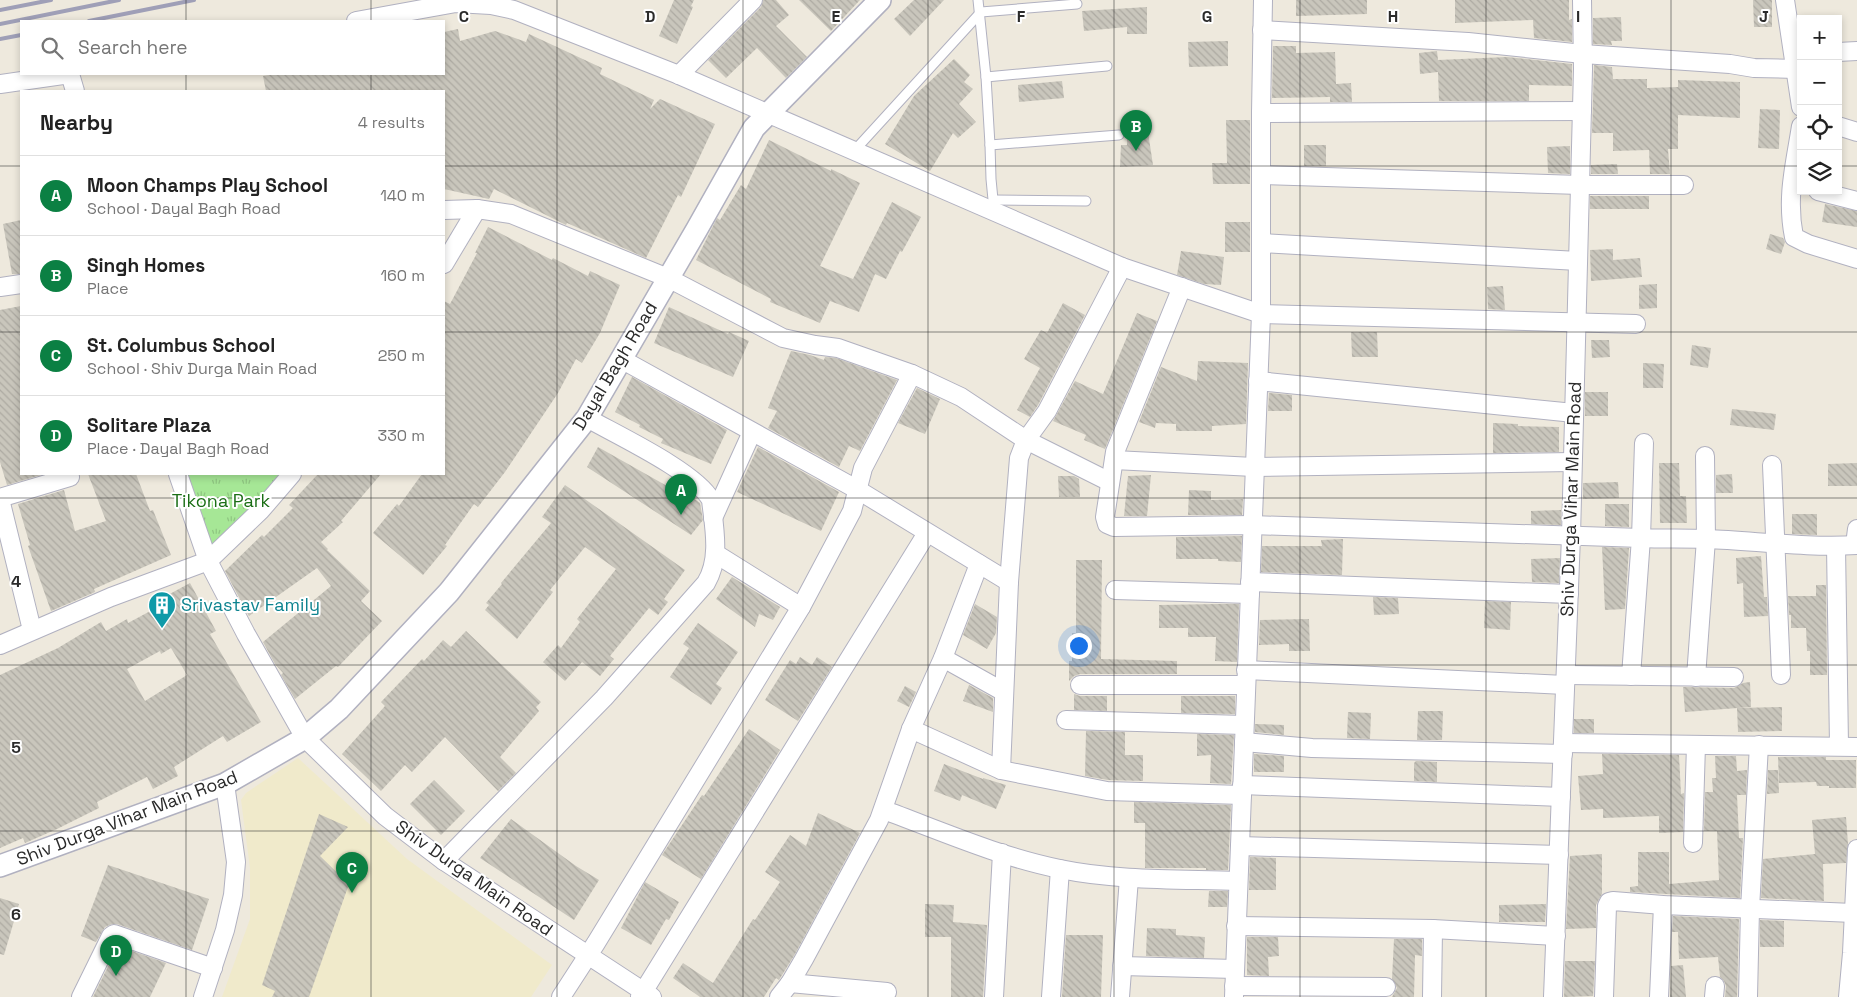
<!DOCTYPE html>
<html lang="en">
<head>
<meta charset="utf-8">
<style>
	body { margin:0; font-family:"Space Grotesk",sans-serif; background:#f6f6f6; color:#222 }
	.controls { position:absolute; right:15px; top:15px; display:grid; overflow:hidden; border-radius:0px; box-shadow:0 2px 8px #0003 }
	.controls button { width:45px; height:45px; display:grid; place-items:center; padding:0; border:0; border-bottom:1px solid #e0e0e0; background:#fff; color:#222; font:25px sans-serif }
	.you { position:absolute; left:1078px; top:645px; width:18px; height:18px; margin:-12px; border:4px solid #fff; border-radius:50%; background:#1a73e8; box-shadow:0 0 0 8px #1a73e833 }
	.badge { display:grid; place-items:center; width:32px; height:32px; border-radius:50%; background:#0b8043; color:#fff; font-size:16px; font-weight:700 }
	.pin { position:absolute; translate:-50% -41px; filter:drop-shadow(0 1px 2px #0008) }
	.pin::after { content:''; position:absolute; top:26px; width:18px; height:15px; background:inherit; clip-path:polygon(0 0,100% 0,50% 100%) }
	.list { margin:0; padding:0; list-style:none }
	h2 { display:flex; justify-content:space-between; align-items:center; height:65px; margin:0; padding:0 20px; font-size:21px }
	h2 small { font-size:16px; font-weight:400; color:#767676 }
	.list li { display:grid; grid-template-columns:32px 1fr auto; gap:15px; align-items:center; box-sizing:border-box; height:80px; padding:0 20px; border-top:1px solid #e0e0e0 }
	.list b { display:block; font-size:19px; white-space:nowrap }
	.list p { margin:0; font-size:16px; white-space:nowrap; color:#767676 }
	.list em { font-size:16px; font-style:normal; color:#767676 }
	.icon { flex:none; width:28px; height:28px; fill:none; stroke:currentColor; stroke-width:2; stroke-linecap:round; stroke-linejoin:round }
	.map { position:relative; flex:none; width:1857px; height:997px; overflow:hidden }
	.search { position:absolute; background:#fff; box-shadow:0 2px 8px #0003; left:20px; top:20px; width:425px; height:55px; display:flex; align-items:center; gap:12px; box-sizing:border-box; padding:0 18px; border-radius:0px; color:#767676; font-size:19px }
	.panel { position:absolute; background:#fff; box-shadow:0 2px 8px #0003; left:20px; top:90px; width:425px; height:385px; border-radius:0px }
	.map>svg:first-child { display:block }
	.education { fill:#f0eacb }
	.park { fill:url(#park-tufts) }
	.building { fill:url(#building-back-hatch); fill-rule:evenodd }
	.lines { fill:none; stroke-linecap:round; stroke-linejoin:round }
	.service-casing { stroke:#b1b1c0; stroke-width:11 }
	.minor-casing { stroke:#b1b1c0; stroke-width:20 }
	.tertiary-casing { stroke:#b1b1c0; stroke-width:24 }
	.service { stroke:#fff; stroke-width:9 }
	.minor { stroke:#fff; stroke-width:18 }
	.tertiary { stroke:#fff; stroke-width:21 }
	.rail { stroke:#9f9fb7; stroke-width:4 }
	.grid { fill:none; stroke:#2b2b2b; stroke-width:1; stroke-opacity:0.55 }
	.labels { text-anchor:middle; stroke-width:4; stroke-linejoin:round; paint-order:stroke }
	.street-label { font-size:18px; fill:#2b2b2b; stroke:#fff }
	.park-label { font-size:18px; fill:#1b6e16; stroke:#fff }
	.culture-label { font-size:18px; fill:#0d838f; stroke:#fff; text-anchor:start }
	.grid-label { font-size:16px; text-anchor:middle; font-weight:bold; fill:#2b2b2b; stroke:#fff; stroke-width:4; stroke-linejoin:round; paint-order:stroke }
</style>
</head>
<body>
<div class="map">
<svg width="1857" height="997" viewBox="0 0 1857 997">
	<defs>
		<pattern id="park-tufts" width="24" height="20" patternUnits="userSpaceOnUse" patternTransform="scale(1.25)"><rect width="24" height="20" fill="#a6e796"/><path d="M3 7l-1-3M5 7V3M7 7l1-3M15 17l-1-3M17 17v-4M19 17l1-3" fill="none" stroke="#8fc681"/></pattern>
		<pattern id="building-back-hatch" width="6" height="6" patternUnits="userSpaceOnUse" patternTransform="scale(1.25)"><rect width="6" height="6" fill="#c9c6bc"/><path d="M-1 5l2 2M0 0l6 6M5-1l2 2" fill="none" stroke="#adaaa2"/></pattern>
	</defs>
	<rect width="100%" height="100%" fill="#eee9dd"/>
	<!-- education -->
	<polygon class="education" points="298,758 407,859 552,965 531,997 222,997 250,919 250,868 241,800 246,793"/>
	<!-- park -->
	<polygon class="park" points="184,474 280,474 211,555"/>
	<!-- building -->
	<g class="building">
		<polygon points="674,0 694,0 691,6 693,7 677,44 659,36"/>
		<polygon points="763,0 776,0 789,15 776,26 807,57 786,78 757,48 726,78 708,60 761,7"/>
		<polygon points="799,0 860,0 831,31"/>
		<polygon points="914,0 944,0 910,36 894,19"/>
		<polygon points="1296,0 1367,0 1367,14 1296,16"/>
		<polygon points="1455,0 1569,0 1569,20 1572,19 1572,42 1534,38 1533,20 1455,23"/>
		<polygon points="1753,0 1772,0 1772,27 1754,27"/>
		<polygon points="1147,7 1147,34 1127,34 1127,27 1084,31 1082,11"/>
		<polygon points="1621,17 1622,41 1611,41 1612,45 1593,44 1593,18"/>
		<polygon points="458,29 460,41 495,31 526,42 529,34 602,68 600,74 654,100 650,109 660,99 715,124 681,197 678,195 646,258 567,223 566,225 494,189 489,199 444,189 444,91 266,91 263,76 276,74 444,74 444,32"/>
		<polygon points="1228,41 1228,66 1189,67 1188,42"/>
		<polygon points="1273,46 1296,46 1296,53 1335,52 1336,84 1351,83 1352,102 1330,102 1330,97 1272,98"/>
		<polygon points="1437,51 1438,60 1507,57 1572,64 1572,86 1529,85 1529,101 1439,101 1438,72 1420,74 1419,53"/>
		<polygon points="954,59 970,75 964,82 973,89 959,104 976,122 958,138 953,133 930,171 885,144 914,96"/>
		<polygon points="1594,65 1612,67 1613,79 1647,79 1647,88 1678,87 1678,80 1740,82 1740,118 1678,115 1678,149 1668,149 1670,174 1650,174 1649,150 1613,151 1613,133 1592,133"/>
		<polygon points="1062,81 1064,98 1019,102 1018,85"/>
		<polygon points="1760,109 1780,110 1779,149 1758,148"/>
		<polygon points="1226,120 1250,120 1250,184 1213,184 1212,163 1227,163"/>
		<polygon points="1127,127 1148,132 1153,165 1120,167 1121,145 1127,145"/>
		<polygon points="769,140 831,171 831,169 860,183 820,266 853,279 892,202 921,217 902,252 900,251 886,279 875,274 859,312 830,301 820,323 770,302 771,299 696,260 717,218 720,220 741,185 746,189"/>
		<rect x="1304" y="145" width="22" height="21"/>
		<polygon points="1570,146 1570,174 1548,173 1547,147"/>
		<polygon points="1617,164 1618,174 1591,174 1591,165"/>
		<rect x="1590" y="196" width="59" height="13"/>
		<polygon points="1825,204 1857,211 1857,227 1822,222"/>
		<polygon points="21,220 21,274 12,274 3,224"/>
		<rect x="1225" y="222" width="25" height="30"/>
		<polygon points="488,227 552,260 553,258 588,276 590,271 620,285 600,333 582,363 576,359 558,393 505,472 478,507 474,504 445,545 447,546 423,575 373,533 397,504 399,506 422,474 444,474 444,301 450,304 477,253 475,253"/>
		<polygon points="1770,234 1783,238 1785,242 1781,254 1766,249"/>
		<polygon points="1613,249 1613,260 1640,258 1642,277 1591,281 1590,250"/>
		<polygon points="1181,251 1224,257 1221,285 1204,284 1177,275"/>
		<polygon points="1657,284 1657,308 1639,309 1639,285"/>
		<polygon points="1503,286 1505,310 1488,309 1487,287"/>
		<polygon points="1063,303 1085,315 1038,405 1030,417 1017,410 1040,368 1024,359 1041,330 1047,333"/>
		<polygon points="21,306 21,474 44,474 7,485 0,462 0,310"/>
		<polygon points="669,307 728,334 729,332 749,341 733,377 654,343"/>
		<polygon points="1137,313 1157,321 1105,449 1084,440 1086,435 1053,421 1075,381 1103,394"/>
		<polygon points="1351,332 1377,332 1378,357 1352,357"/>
		<polygon points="1591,340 1609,340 1610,357 1592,358"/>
		<polygon points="1692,345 1711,348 1708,368 1690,365"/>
		<polygon points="791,351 810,355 824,360 825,357 836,358 897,380 860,451 849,446 839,467 768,428 777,411 768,408"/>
		<polygon points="1198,361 1248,363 1246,424 1212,426 1212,431 1176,431 1176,424 1156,423 1155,428 1139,422 1161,367 1197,381"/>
		<polygon points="1643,363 1664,364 1663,388 1643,388"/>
		<polygon points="632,377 727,430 711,464 661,443 663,439 639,427 640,425 615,412"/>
		<polygon points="917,388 940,399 925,434 898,423"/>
		<rect x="1585" y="392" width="23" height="24"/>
		<polygon points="1269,393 1292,395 1292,411 1268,411"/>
		<polygon points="1732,409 1776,414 1774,430 1730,425"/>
		<polygon points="1493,423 1518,424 1518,426 1559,427 1559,452 1493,453"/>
		<polygon points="598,447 667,486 670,481 700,503 703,520 691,535 587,467"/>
		<polygon points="758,447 839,492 821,531 737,492"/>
		<polygon points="1659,463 1679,463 1680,496 1686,496 1687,523 1660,523"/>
		<polygon points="1857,463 1857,486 1828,486 1828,464"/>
		<polygon points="88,474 136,474 150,511 153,510 171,555 94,589 95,592 51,611 28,546 30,545 18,504 64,490 75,531 106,521"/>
		<polygon points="318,474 381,474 341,521 343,522 321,542 328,549 327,550 370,591 361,601 382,621 338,667 336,666 295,699 281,675 283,673 275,664 263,642 331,586 317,568 249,616 225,571 262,535 264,537 293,508 289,505"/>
		<polygon points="1732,474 1733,493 1716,493 1716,475"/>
		<polygon points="1151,475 1147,516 1124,516 1128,476"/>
		<polygon points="1058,476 1074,476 1079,479 1080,497 1059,497"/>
		<polygon points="1618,482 1619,498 1583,499 1583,483"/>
		<polygon points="565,485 685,570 664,599 668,602 658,615 649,608 610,656 614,659 600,676 582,662 565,681 543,662 558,645 561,648 580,622 577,619 616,569 585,547 550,590 553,592 517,639 485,610 489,605 486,603 502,584 501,583 551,523 542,517"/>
		<polygon points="1189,490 1211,491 1211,500 1243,499 1242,515 1188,515"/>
		<polygon points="1605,504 1629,504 1629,527 1605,526"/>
		<polygon points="1561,510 1561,525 1531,524 1531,511"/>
		<polygon points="1792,514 1817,514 1817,535 1792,534"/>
		<polygon points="1242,536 1241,562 1218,561 1218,559 1176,559 1176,537"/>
		<polygon points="1343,539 1342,575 1261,572 1262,546 1322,546 1321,540"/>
		<polygon points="1602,547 1629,548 1625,609 1605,610"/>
		<polygon points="1761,556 1764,597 1767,597 1768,616 1744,617 1743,583 1737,584 1736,558"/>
		<polygon points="1560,558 1559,583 1532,582 1531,559"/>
		<polygon points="1076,560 1102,560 1101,659 1177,661 1177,674 1080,674 1074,676 1069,681 1069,661 1072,661 1072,633 1076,633"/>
		<polygon points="732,577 780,607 773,620 759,614 755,627 716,599"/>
		<path d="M190 583 216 631 210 634 261 722 227 742 223 736 174 767 178 776 153 789 147 777 97 802 99 808 57 829 25 843 23 838 0 848V675L58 648 101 622 106 631 127 619 128 623 169 601 166 596ZM171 648 187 675 145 701 127 669 160 651 161 654Z"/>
		<polygon points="1816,585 1826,585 1827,675 1810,675 1810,651 1807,651 1806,628 1791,628 1791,615 1789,615 1788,596 1816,596"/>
		<polygon points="1373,597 1398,598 1399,614 1374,615"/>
		<polygon points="1485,601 1511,602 1510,630 1484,628"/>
		<polygon points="975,604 997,617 996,633 987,649 963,635"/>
		<polygon points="1218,604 1239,604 1237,662 1215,661 1216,637 1188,637 1188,628 1159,628 1159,605"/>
		<polygon points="1309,619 1310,651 1289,651 1289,644 1259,645 1260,620"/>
		<polygon points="698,623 738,652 716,684 722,688 711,705 670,677 689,648 683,644"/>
		<polygon points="466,631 541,702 536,707 539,711 500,757 516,773 498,791 445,737 412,772 405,765 381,791 342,754 385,706 381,702 422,659 424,661 443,640 451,647"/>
		<polygon points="800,657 812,665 817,657 832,667 798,721 765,700 790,660 796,664"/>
		<polygon points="1750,682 1751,707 1685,712 1683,687 1734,688 1743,683"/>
		<polygon points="969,685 993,698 993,712 963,701"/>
		<polygon points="905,686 916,692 909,707 897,701"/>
		<polygon points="1074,694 1080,696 1107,696 1107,711 1074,710"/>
		<polygon points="1181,696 1235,696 1235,714 1181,713"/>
		<polygon points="1782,707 1782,731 1738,732 1737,708"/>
		<polygon points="1418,711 1443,711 1442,740 1417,740"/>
		<polygon points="1348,712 1371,713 1370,739 1347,738"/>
		<rect x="1574" y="719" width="20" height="14"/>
		<polygon points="1255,724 1284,725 1284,735 1255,732"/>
		<polygon points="749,729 780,750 701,879 662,855 702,795 704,796"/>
		<polygon points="1086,731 1125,732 1125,755 1143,755 1143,781 1108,780 1085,776"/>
		<polygon points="1197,734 1234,735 1231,784 1210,783 1211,755 1197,756"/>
		<polygon points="1254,754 1284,756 1284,772 1254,772"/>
		<polygon points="1602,754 1679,755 1681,794 1684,793 1683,832 1659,833 1659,816 1603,818 1603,809 1581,810 1578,776 1603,774"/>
		<polygon points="1715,756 1736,756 1737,771 1747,770 1746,795 1737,795 1739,838 1743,838 1740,898 1630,892 1630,887 1638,886 1638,852 1669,852 1669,884 1719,880 1717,831 1704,831 1705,792 1713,792 1712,778 1716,778"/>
		<polygon points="1778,757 1826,757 1826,760 1856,760 1856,788 1829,788 1829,786 1817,786 1816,782 1779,783"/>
		<polygon points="1416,761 1437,762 1437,782 1414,781 1414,763"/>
		<polygon points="944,764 983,779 983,778 1006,785 996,809 962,795 960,801 934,791"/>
		<polygon points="1768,770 1778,770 1779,793 1767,794"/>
		<polygon points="434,780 465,811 441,835 410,804"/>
		<polygon points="1134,802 1231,805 1228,870 1206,870 1206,868 1145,868 1145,823 1134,823"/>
		<polygon points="818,813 860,833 795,954 779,980 776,978 764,997 700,997 673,978 683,963 713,983 753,919 755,920 780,882 765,872 790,835 806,846"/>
		<polygon points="319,814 348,827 320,856 349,884 309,997 272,997 275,991 262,985"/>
		<polygon points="1846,817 1848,844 1846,863 1823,864 1824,901 1761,898 1763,859 1815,854 1812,820"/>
		<polygon points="511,819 576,866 599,880 574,920 480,858"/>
		<polygon points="1602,854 1602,894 1596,905 1596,928 1566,929 1570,856"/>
		<polygon points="1250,857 1276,858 1276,890 1249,890"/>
		<polygon points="108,865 209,899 192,950 117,924 112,924 105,927 96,942 81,936"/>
		<polygon points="645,882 679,902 669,920 666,919 651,945 621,928"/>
		<polygon points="1209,891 1228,891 1227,907 1208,907"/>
		<polygon points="0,898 19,904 4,955 0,954"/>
		<polygon points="925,904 954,905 953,922 987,925 983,997 951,997 951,937 925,937"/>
		<polygon points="1546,904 1545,922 1499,922 1499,905"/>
		<polygon points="1673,916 1739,919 1737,997 1725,997 1726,986 1724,981 1720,977 1718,957 1679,959 1678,932 1672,932"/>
		<polygon points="1760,920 1784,921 1784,947 1760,947"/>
		<polygon points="1147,928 1176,929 1176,935 1205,937 1204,958 1146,956"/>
		<polygon points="1066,935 1103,935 1101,997 1062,997"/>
		<polygon points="1247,937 1278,937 1279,956 1268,957 1269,976 1247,975"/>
		<polygon points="1394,939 1422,939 1422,956 1415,955 1414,997 1392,997 1397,988 1392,979"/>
		<polygon points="118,946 166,963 150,997 93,997"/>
		<polygon points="1565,961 1595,961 1593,996 1564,997"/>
		<polygon points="1683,965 1686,997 1670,997 1671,966"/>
	</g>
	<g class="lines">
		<!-- service casing -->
		<g class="service-casing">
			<g id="service">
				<polyline points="978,0 986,77 990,145 991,179 994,210"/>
				<polyline points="986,77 1107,66"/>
				<polyline points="990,145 1119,135"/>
				<polyline points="855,150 981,12 1077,4"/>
				<polyline points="994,200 1086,201"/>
			</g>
		</g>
		<!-- minor casing -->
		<g class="minor-casing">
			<g id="minor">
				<polyline points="1785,0 1801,107"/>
				<polyline points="356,21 456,3 491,5 514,10 679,75 1122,267 1261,314 1636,324"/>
				<polyline points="1262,30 1468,42 1583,54 1730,64 1754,68 1796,69"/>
				<polyline points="1838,52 1857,51"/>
				<polyline points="70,74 75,91"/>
				<polyline points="679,75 753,0"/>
				<polyline points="0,84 70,74"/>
				<polyline points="1261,113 1582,111"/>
				<path d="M1801 126C1795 165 1786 197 1794 237L1808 244 1857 259"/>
				<polyline points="1838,126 1857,132"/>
				<polyline points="1261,175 1580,185 1684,185"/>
				<polyline points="1818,191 1857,201"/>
				<polyline points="444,210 477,209 511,214 668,278 783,338 815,345 838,348 912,374 961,397 1026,440 1110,482"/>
				<polyline points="1261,243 1578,261"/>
				<polyline points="444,264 477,209"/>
				<polyline points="0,287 21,284"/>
				<polyline points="1182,287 1115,452 1105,517 1107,524 1114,527 1252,525 1641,538 1631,676"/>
				<polyline points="621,359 858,490 1009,582"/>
				<polyline points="1258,381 1574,413"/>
				<path d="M1644 443 1641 538C1663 539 1685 538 1707 539 1757 541 1807 548 1857 545"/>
				<polyline points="1114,460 1254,467 1572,462"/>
				<polyline points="1772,465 1781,675"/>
				<polyline points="178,474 208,561 246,634 305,738 385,816 444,861 652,997"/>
				<polyline points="0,498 70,477"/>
				<polyline points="0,499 32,630"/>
				<polyline points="713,518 752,432"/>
				<polyline points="1855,545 1857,529"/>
				<polyline points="1836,546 1839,746"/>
				<polyline points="716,554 801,607"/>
				<polyline points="1250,582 1569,594"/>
				<polyline points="1115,590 1250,594"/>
				<polyline points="0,645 111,597 208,561 261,510 292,474"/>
				<polyline points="943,658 1004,692"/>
				<polyline points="1246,670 1565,685"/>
				<polyline points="1566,675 1734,677"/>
				<polyline points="1696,677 1706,539 1705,456"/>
				<polyline points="1080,685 1246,685"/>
				<polyline points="1066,720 1244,725"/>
				<polyline points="911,729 1001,770 1107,791 1242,795"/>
				<polyline points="1244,742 1312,748 1563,754"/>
				<polyline points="1563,743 1857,747"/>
				<polyline points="1001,770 1009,582 1019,458 1026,440 1047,411 1122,267"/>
				<polyline points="1242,785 1561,797"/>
				<path d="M884 810C941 831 1000 857 1060 869 1118 881 1179 879 1238 881"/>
				<polyline points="1693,843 1696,745"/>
				<polyline points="1240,846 1559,855"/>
				<path d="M444 861 604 698 706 583C721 558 714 527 711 500 696 472 617 435 587 418"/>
				<polyline points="1236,926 1433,929 1556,936"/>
				<polyline points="1122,966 1235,969"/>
				<polyline points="790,983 887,992"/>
				<polyline points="1234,986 1386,987"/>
				<polyline points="81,997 111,936 114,934 213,968"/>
				<polyline points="203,997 225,930 233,895 236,862 225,784"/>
				<polyline points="561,997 596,943 801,607 852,511 863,468 912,374"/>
				<polyline points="640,997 927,533"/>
				<polyline points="779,997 790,983 804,959 879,820 911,729 943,658 979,564"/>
				<polyline points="994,997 1002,853"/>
				<polyline points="1051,997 1060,869"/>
				<polyline points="1120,997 1129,878"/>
				<polyline points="1234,997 1261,314 1261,113 1263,0"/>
				<polyline points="1432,997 1433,929"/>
				<polyline points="1553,997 1571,536 1583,69 1582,0"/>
				<polyline points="1604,997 1607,906 1609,902 1613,901 1663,905 1853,913"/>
				<polyline points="1659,997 1663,905"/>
				<polyline points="1714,997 1715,986"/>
				<polyline points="1748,997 1750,909 1759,745"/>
				<polyline points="1848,997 1852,953 1857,849"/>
			</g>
		</g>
		<!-- tertiary casing -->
		<g class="tertiary-casing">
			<polyline id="tertiary" points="0,866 225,784 305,738 339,709 449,592 587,418 697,229 754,128 880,0"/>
		</g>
		<!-- service -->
		<use href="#service" class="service"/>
		<!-- minor -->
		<use href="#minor" class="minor"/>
		<!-- tertiary -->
		<use href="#tertiary" class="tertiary"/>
		<!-- rail -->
		<g class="rail">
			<polyline points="0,10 51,0"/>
			<polyline points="89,21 194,0"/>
			<polyline points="0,24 119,0"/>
			<polyline points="0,39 21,35"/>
		</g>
	</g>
	<!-- grid -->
	<path class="grid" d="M186 0V21M371 0V21M557 0V997M743 0V997M928 0V997M1114 0V997M1300 0V997M1486 0V997M1671 0V997M186 74V91M371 74V91M0 166H21M444 166H1801M1838 166H1857M0 332H21M444 332H1857M186 474V997M371 474V997M0 498H1857M0 665H1857M0 831H1857"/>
	<!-- icons -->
	<defs>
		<g id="building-pin" transform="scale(1.4375)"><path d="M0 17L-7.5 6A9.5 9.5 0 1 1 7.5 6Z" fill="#0f9aa8" stroke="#fff"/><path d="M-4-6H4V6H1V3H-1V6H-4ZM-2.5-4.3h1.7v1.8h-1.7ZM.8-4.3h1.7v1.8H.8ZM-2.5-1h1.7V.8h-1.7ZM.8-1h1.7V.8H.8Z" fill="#fff"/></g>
	</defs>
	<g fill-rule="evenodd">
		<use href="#building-pin" x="162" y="605"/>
	</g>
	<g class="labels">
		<!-- street labels -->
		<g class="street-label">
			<text transform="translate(615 366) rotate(-59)" y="6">Dayal Bagh Road</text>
			<text transform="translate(1571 499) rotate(-88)" y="6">Shiv Durga Vihar Main Road</text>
			<text transform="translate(127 818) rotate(-21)" y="6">Shiv Durga Vihar Main Road</text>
			<text transform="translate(474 878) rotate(35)" y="6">Shiv Durga Main Road</text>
		</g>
		<!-- park labels -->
		<g class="park-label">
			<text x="221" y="507">Tikona Park</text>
		</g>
		<!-- culture labels -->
		<g class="culture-label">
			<text x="181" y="611">Srivastav Family</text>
		</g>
	</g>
	<g class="grid-label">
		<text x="464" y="22">C</text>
		<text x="650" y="22">D</text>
		<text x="836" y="22">E</text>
		<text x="1021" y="22">F</text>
		<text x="1207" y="22">G</text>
		<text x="1393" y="22">H</text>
		<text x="1578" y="22">I</text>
		<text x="1764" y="22">J</text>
		<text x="16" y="587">4</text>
		<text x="16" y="753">5</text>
		<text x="16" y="920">6</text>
	</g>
</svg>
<div class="controls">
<button>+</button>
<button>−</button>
<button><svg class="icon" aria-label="locate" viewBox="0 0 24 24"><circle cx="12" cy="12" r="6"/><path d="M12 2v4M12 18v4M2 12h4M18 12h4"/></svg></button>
<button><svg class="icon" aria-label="layers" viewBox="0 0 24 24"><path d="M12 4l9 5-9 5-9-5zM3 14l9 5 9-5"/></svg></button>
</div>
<div class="you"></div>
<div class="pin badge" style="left:681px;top:515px">A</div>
<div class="pin badge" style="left:1136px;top:151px">B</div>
<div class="pin badge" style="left:352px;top:893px">C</div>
<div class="pin badge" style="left:116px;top:976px">D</div>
<div class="search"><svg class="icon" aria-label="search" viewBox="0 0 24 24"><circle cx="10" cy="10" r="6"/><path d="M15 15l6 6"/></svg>Search here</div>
<section class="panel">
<h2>Nearby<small>4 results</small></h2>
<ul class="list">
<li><span class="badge">A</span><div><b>Moon Champs Play School</b><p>School · Dayal Bagh Road</p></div><em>140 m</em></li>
<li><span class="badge">B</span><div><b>Singh Homes</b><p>Place</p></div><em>160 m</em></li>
<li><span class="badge">C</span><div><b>St. Columbus School</b><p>School · Shiv Durga Main Road</p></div><em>250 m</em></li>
<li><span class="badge">D</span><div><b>Solitare Plaza</b><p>Place · Dayal Bagh Road</p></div><em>330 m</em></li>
</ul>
</section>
</div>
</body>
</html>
